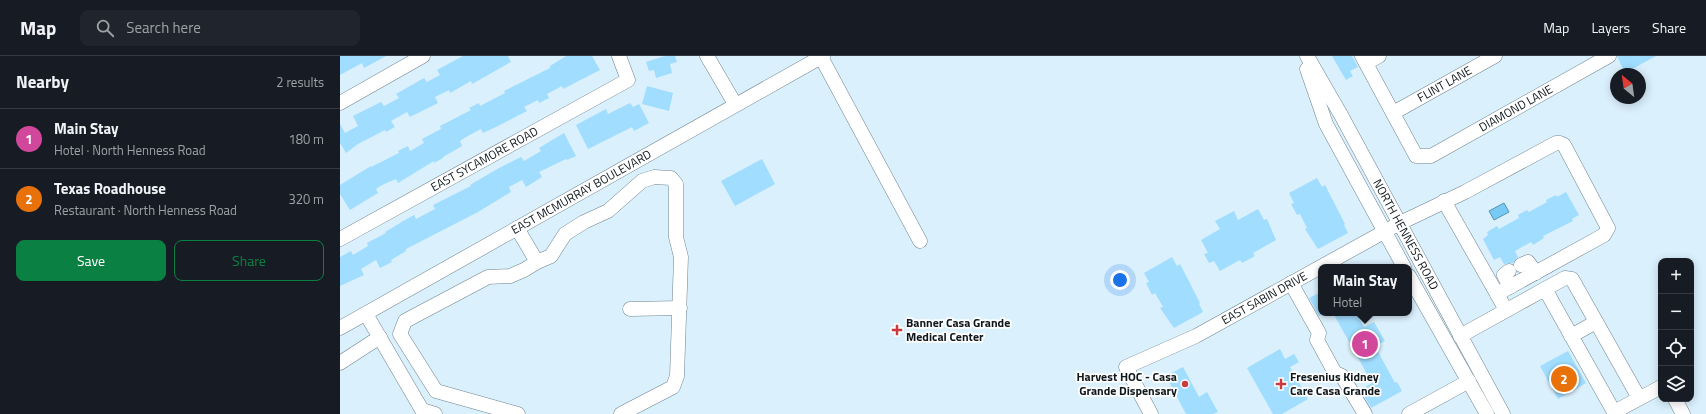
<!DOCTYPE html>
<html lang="en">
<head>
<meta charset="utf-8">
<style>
	body { margin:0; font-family:"Titillium Web",sans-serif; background:#20242c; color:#f1f3f6 }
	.controls { position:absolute; right:12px; bottom:12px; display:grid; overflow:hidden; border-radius:8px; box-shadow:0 2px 10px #0003 }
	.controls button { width:36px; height:36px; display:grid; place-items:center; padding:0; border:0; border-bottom:1px solid #363941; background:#171b24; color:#f1f3f6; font:20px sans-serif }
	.compass { position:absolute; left:1270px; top:12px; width:36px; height:36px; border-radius:50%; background:#171b24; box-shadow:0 2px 10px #0003; rotate:331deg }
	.you { position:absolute; left:780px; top:224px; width:14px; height:14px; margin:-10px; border:3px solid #fff; border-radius:50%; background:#1a73e8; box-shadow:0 0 0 6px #1a73e833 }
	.badge { display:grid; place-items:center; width:26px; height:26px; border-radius:50%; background:#0b8043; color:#fff; font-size:13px; font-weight:700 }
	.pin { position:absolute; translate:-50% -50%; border:2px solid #fff; box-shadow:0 1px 4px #0006 }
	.popup { position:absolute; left:978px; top:208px; width:94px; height:52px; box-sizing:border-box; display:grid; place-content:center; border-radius:8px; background:#171b24; filter:drop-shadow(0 1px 3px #0005); font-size:13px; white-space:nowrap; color:#9ea1a6 }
	.popup b { font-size:15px; color:#f1f3f6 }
	.popup::after { content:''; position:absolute; left:50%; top:100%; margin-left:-8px; border:8px solid transparent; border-top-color:#171b24 }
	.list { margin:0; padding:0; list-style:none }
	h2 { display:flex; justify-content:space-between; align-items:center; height:52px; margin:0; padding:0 16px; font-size:17px }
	h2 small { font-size:13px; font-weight:400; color:#9ea1a6 }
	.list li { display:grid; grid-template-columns:26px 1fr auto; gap:12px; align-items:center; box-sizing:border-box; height:60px; padding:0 16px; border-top:1px solid #363941 }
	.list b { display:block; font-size:15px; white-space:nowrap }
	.list p { margin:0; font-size:13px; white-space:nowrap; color:#9ea1a6 }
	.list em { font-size:13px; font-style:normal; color:#9ea1a6 }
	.actions { display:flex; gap:8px; padding:12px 16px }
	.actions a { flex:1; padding:9px 0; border:1px solid #0b8043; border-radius:8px; text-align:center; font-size:14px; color:#0b8043 }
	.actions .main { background:#0b8043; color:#fff }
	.icon { flex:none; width:22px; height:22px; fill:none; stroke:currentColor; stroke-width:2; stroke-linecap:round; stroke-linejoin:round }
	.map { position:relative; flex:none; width:1366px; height:358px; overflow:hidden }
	header { display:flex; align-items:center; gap:24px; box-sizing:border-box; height:56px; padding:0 20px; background:#171b24; border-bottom:1px solid #363941 }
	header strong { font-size:19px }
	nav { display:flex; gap:22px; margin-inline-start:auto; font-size:14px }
	.search { width:280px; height:36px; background:#20242c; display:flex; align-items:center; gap:10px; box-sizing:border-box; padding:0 14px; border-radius:8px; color:#9ea1a6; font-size:15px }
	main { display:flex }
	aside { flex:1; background:#171b24 }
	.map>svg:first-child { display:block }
	.water { fill:#76caf4; stroke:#5794b3 }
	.building { fill:#a1ddfe }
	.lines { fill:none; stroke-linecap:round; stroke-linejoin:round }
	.minor-casing { stroke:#6f838f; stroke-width:15 }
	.minor { stroke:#fff; stroke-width:14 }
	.poi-dot { fill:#cb3b3d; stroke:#fff; stroke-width:1.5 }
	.labels { text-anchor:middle; stroke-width:3.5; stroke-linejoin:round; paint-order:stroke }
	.street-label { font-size:12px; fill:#0f171b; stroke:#fff }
	.poi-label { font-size:12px; font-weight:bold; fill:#0f171b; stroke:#fff; text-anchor:start }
</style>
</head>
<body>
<header>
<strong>Map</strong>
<div class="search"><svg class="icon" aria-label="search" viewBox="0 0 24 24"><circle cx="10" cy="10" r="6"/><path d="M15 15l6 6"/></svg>Search here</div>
<nav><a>Map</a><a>Layers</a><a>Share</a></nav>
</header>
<main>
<aside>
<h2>Nearby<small>2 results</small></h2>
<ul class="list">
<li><span class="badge" style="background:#d1479c">1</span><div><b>Main Stay</b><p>Hotel · North Henness Road</p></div><em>180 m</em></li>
<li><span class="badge" style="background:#e8710a">2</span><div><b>Texas Roadhouse</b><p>Restaurant · North Henness Road</p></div><em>320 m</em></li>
</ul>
<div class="actions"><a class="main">Save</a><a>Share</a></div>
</aside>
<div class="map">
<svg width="1366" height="358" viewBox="0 0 1366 358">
	<rect width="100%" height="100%" fill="#daf0fd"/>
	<!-- water -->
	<polygon class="water" points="1164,147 1169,156 1154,164 1149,155"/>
	<!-- building -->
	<g class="building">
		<polygon points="0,0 46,0 24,12 22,7 0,19"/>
		<polygon points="123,0 168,0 171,6 132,28 131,25 110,37 109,34 95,41 98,47 70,61 67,56 51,65 55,71 46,76 45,74 18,88 6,97 0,87 0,68 5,77 18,70 13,60 41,46 44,50 59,42 56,38 84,22 87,26 100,19 97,14"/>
		<polygon points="226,0 252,0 260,14 223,33 222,30 207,38 209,42 199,47 198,44 184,51 187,55 158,70 143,77 141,73 126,81 120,85 122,90 103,101 103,102 94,107 94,105 58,127 56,123 42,129 36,133 38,137 10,154 0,138 0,129 31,110 31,111 59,97 58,95 68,90 70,95 84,87 82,83 101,73 100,70 131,54 129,52 139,47 140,50 165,37 164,35 210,12 210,10"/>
		<polygon points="325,0 335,0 337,6 330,8 332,17 316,22 314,14 309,15 306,6"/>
		<polygon points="992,0 1012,0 1018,11 1010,15 1013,20 1006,24"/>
		<polygon points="1277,0 1316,0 1285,17"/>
		<polygon points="307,30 333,37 329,55 302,48"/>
		<polygon points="290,47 293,51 299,48 309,67 294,75 292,71 248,93 236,69 266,53 268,58"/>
		<polygon points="224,77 236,100 227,104 226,103 199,116 202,121 186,131 182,124 169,131 171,136 138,156 66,193 66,195 51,204 52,206 40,212 36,204 21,213 24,219 0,230 0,201 11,195 13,199 28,190 27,187 46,177 45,176 65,164 74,159 76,163 95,153 93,149 131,130 130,129 159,112 181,101 184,105 201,95 199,92"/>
		<polygon points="422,103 435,128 395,150 381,125"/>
		<polygon points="977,122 982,131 985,129 1005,168 1004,169 1008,177 978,193 965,173 967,172 960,158 957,159 951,148 954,147 949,137"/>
		<polygon points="1226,136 1239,159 1232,163 1233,165 1203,180 1204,182 1193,189 1191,186 1175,195 1178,201 1173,207 1164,208 1160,201 1154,204 1143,183 1148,179 1147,176 1157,170 1159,173 1179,162 1178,159 1187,154 1189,156 1207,146 1206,144 1216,139 1217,141"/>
		<polygon points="918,153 924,164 927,163 936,184 913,197 915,200 902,207 900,204 880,215 874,205 869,207 864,198 868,197 861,184 880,173 875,165 894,155 898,164"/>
		<polygon points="832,201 837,210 840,208 860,247 859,248 863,256 834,272 820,252 823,251 815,237 812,239 806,227 809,226 804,217"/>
		<polygon points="981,236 981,259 979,260 969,242"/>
		<polygon points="993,257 1016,257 1024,271 1034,266 1045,285 1035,290 1055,327 1057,326 1062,335 1031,352 1020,334 1032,327"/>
		<polygon points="940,293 945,303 954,298 959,306 950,311 968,343 942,358 933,358 907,312"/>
		<polygon points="1228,295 1246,327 1218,343 1200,310"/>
		<polygon points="843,311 859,341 867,336 878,356 873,358 846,358 826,320"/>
	</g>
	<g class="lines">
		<!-- minor casing -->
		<g class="minor-casing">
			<g id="minor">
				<polyline points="367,0 395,48"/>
				<path id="s1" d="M967 0 1001 59 1163 358"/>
				<path id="s2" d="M1022 0 1076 100H1091L1269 0"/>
				<polyline points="481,1 580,185"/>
				<polyline points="1026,7 1039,0"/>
				<polyline points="967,13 986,68 1064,211"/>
				<polyline points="0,47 83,0"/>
				<path id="s3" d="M1053 57 1155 0"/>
				<polyline points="1104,145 1157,238"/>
				<polyline points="177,172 197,206"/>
				<path id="s4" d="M0 183 288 24 279 0"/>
				<polyline points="1181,209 1188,206 1196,217"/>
				<polyline points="1169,215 1164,219 1170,231"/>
				<polyline points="1069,220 1147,358"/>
				<polyline points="951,227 979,277 977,284 995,317 1002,320 1025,358"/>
				<polyline points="1205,233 1225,222 1232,223 1299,342"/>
				<polyline points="290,253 340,252"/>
				<polyline points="26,258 82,354 95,358"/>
				<path id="s5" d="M0 272 483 0"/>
				<polyline points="1120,280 1205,233 1274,356 1321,331"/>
				<polyline points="1231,280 1256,266"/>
				<polyline points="0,307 40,281"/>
				<polyline points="1335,343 1343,358"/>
				<polyline points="178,358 96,335 60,278 65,265 148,221 170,220 184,214 197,206 211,200 225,178 244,166 268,155 302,125 314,121 331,122 336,128 336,181 341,201 337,320 333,331 281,358"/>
				<path id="s6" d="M811 358 786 311 856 280 1060 167 1125 136 1216 87H1220L1224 89 1268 172 1264 179 1157 238 1166 254"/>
				<polyline points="1069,358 1129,325"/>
			</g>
		</g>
		<!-- minor -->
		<use href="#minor" class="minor"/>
	</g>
	<!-- markers -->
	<g class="poi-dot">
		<path d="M555 268h4v4h4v4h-4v4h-4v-4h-4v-4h4z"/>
		<circle cx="845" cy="328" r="4"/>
		<path d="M939 322h4v4h4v4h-4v4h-4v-4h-4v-4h4z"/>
	</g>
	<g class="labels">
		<!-- street labels -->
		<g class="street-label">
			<text dy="4" stroke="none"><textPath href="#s3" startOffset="59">FLINT LANE</textPath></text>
			<text dy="4" stroke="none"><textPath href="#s2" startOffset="226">DIAMOND LANE</textPath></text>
			<text dy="4" stroke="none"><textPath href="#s4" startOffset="165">EAST SYCAMORE ROAD</textPath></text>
			<text dy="4" stroke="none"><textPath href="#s5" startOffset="277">EAST MCMURRAY BOULEVARD</textPath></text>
			<text dy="4" stroke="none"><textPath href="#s1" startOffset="204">NORTH HENNESS ROAD</textPath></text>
			<text dy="4" stroke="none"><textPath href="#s6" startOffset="208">EAST SABIN DRIVE</textPath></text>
		</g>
		<!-- poi labels -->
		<g class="poi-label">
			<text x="566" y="271">Banner Casa Grande<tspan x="566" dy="14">Medical Center</tspan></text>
			<text x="837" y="325" text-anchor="end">Harvest HOC - Casa<tspan x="837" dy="14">Grande Dispensary</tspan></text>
			<text x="950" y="325">Fresenius Kidney<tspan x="950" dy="14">Care Casa Grande</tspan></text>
		</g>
	</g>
</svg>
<div class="controls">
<button>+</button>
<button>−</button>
<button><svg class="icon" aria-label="locate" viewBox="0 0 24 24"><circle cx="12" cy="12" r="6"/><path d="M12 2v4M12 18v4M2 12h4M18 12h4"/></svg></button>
<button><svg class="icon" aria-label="layers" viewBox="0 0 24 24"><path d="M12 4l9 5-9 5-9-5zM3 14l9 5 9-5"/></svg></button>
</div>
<svg class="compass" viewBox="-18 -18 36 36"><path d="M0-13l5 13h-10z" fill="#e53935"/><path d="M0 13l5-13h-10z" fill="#9ea1a6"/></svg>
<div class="you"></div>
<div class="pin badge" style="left:1025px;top:288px;background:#d1479c">1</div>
<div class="popup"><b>Main Stay</b>Hotel</div>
<div class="pin badge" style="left:1224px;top:323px;background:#e8710a">2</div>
</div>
</main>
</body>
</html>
